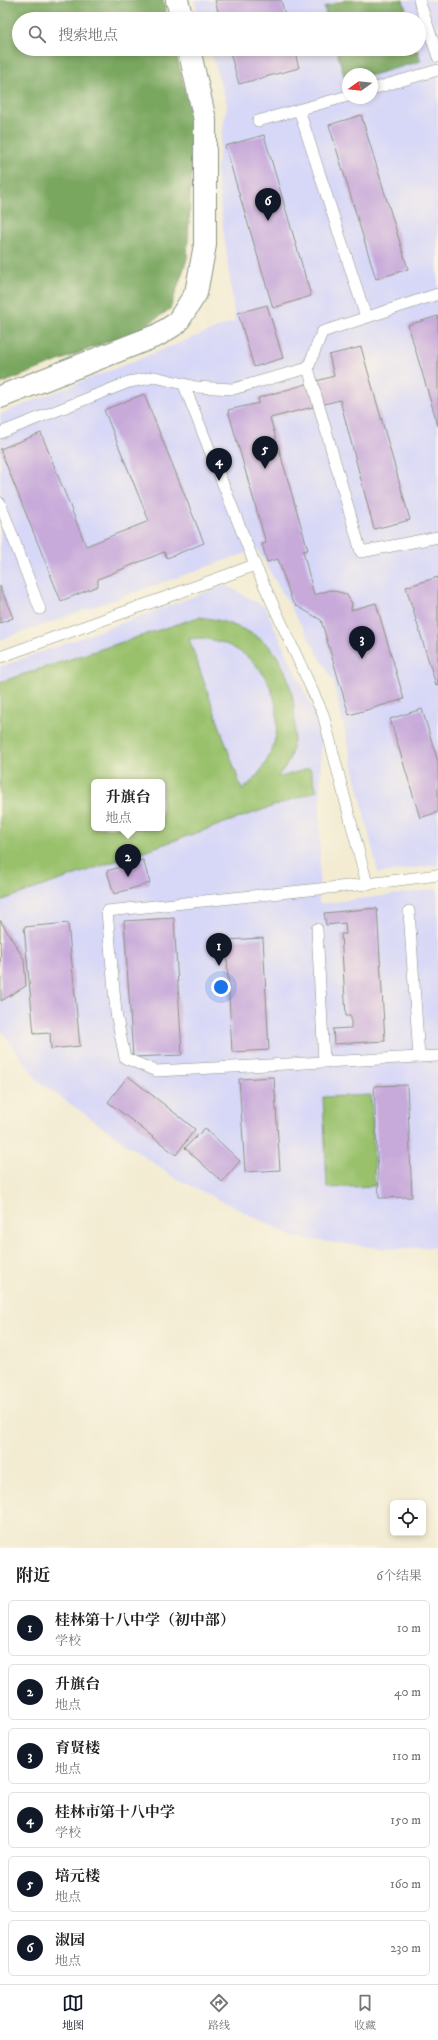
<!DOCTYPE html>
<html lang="zh">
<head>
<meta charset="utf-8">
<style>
	body { margin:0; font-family:"IM FELL DW Pica","Noto Serif SC",serif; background:#f6f6f6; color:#222 }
	.controls { position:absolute; right:12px; bottom:12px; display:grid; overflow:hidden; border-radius:6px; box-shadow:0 2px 6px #0003 }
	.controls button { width:36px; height:36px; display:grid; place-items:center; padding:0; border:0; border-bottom:1px solid #e0e0e0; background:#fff; color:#222; font:20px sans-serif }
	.compass { position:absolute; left:342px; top:68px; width:36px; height:36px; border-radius:50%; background:#fff; box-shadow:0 2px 6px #0003; rotate:255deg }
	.you { position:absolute; left:221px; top:987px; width:14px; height:14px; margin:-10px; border:3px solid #fff; border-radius:50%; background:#1a73e8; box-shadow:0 0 0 6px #1a73e833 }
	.badge { display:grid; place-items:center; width:26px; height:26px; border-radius:50%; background:#111827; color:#fff; font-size:13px; font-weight:700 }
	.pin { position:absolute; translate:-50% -33px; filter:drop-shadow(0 1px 2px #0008) }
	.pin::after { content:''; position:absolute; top:21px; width:14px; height:12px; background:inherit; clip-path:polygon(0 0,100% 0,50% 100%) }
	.popup { position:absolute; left:91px; top:779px; width:74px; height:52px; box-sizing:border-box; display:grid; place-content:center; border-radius:6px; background:#fff; filter:drop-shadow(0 1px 3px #0005); font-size:13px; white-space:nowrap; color:#767676 }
	.popup b { font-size:15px; color:#222 }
	.popup::after { content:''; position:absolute; left:50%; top:100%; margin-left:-8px; border:8px solid transparent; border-top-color:#fff }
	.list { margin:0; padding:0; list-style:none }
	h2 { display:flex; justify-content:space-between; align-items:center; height:52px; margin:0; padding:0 16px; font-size:17px }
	h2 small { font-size:13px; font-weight:400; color:#767676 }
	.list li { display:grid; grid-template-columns:26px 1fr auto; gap:12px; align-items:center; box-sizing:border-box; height:56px; margin:0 8px 8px; padding:0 8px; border:1px solid #e0e0e0; border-radius:6px }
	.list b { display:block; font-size:15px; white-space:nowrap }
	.list p { margin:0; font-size:13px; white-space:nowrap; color:#767676 }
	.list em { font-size:13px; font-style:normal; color:#767676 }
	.icon { flex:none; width:22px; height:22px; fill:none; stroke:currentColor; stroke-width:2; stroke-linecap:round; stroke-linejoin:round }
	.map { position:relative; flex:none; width:438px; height:1548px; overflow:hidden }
	.search { position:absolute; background:#fff; box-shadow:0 2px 6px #0003; left:12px; right:12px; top:12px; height:44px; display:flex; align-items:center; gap:10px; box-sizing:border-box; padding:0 14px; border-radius:22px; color:#767676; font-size:15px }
	.sheet { height:436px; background:#fff }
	nav { display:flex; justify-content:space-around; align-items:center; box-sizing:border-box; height:56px; border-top:1px solid #e0e0e0; background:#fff; font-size:11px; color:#767676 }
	nav a { display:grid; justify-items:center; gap:2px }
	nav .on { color:#111827 }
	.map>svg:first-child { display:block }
	.built { fill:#d7d7f8; fill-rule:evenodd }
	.green { fill:#99c16c; stroke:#5c7f50; fill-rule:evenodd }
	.forest { fill:#7aa760; stroke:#4c724a }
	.building { fill:#c8aada }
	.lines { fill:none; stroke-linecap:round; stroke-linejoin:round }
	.lane-casing { stroke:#899484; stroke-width:12 }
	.street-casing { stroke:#899484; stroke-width:24 }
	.lane { stroke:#fff; stroke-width:11 }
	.street { stroke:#fff; stroke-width:22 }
</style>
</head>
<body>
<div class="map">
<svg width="438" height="1548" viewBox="0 0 438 1548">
	<rect width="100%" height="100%" fill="#fcf5e5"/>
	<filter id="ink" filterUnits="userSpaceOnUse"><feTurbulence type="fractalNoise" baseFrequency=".025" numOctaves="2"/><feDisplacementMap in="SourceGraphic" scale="8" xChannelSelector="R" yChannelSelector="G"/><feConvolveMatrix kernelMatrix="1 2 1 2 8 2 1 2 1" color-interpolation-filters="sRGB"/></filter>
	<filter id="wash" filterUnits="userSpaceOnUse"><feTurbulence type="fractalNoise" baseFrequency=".012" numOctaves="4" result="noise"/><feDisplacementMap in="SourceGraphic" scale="16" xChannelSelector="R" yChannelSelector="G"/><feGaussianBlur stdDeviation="0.9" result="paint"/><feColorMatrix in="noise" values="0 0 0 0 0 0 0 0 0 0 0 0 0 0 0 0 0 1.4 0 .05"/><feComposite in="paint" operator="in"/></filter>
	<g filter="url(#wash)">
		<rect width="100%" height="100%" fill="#f3ecd3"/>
		<!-- built -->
		<g class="built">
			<path d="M194 0H438V865L378 873 333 680 257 549 0 640V414L235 321 216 171 227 104 210 49H419V19H200ZM348 74H372V98H348Z"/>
			<path d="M226 585 265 607 321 726 319 904 438 889V1247L387 1249 296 1238 173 1177 38 1081 0 1029V667ZM94 782H162V828H94Z"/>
		</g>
		<!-- green -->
		<g class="green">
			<path d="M199 617C221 619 252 630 268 645 295 672 301 727 289 760 286 767 280 773 277 778L310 768 317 791 0 901V682ZM201 638C280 647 304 741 242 790L189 639ZM94 782H162V828H94Z"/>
			<polygon points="371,1095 375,1186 327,1188 323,1097"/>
		</g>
		<!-- forest -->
		<g class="forest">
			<polygon points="0,0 163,0 168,19 19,19 19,49 175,49 194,127 187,259 170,309 142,328 0,384"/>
			<polygon points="346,0 403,0 409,19 327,19 324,7"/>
			<polygon points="336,49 417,49 421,61 372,75 348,74 348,82 346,82"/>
		</g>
		<g id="blocks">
			<!-- building -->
			<g class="building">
				<polygon points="215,0 281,0 286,19 220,19"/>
				<polygon points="229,49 294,49 299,68 239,84"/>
				<polygon points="361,115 408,269 376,279 329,125"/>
				<polygon points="264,135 311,296 273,308 225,146"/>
				<polygon points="267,305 283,358 254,367 238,313"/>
				<polygon points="438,316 438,426 408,325"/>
				<polygon points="361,347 410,520 374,529 340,400 270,418 308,550 303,551 314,595 331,590 346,594 352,603 351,610 376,603 404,699 349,715 321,620 297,606 292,601 278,559 267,562 262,544 266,543 228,410 259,403 258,398 334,376 329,355"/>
				<polygon points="144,394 204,543 167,558 164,552 98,579 98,586 61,601 0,449 41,433 86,546 149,521 104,410"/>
				<polygon points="438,577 438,684 436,685 406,587"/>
				<polygon points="0,586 13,618 0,623"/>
				<polygon points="422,709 438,762 438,812 420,818 390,719"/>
				<polygon points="143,860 150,883 114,894 107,871"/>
				<polygon points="377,908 385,1041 334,1044 333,1029 351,1028 351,1016 346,1016 341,934 346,934 345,923 326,925 324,913"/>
				<polygon points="174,918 182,1055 133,1057 124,921"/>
				<polygon points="0,920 24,959 26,986 1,1001"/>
				<polygon points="68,923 80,1046 51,1049 50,1033 34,1034 24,927"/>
				<polygon points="263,938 269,1050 232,1052 226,940"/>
				<polygon points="128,1076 195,1129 176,1155 108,1102"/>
				<polygon points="274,1077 280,1170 245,1172 239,1079"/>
				<polygon points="407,1085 412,1197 379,1198 374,1086"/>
				<polygon points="205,1128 240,1161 222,1182 185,1148"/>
			</g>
		</g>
	</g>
	<g filter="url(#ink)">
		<use href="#blocks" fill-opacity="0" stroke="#899484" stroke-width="1"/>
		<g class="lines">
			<!-- lane casing -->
			<g class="lane-casing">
				<g id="lane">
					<polyline points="419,0 438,57"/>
					<polyline points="372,89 438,70"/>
					<polyline points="299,110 366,317"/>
					<polyline points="258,121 348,96"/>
					<polyline points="308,368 361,552 438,537"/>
					<polyline points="184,385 255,565 323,714 367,884 438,875"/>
					<polyline points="0,433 129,382 155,377 196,387 233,389 308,368 322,332 438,294"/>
					<polyline points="0,503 40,609"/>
					<polyline points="0,657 255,565"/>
					<polyline points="367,884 107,911 116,1013 125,1058 156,1071 438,1056"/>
					<polyline points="409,911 419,1057"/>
					<polyline points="317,929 324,1062"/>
				</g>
			</g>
			<!-- street casing -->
			<g class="street-casing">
				<g id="street">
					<polyline points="177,0 182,19"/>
					<polyline points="0,397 158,335 177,323 196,293 205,245 205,120 189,49"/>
				</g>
			</g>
			<!-- lane -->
			<use href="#lane" class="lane"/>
			<!-- street -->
			<use href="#street" class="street"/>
		</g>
	</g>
</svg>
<div class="controls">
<button><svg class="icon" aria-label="locate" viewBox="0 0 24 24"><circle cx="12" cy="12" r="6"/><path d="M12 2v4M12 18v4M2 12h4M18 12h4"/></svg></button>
</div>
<svg class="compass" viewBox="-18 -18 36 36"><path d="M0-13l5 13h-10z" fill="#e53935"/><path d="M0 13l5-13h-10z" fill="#767676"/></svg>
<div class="you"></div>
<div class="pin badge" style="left:219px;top:966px">1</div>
<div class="pin badge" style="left:128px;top:877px">2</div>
<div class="popup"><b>升旗台</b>地点</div>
<div class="pin badge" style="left:362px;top:659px">3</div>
<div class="pin badge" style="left:219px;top:481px">4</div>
<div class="pin badge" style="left:265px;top:469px">5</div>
<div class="pin badge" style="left:268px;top:221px">6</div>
<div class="search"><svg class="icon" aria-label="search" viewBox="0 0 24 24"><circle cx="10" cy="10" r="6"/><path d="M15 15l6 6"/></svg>搜索地点</div>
</div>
<section class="sheet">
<h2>附近<small>6个结果</small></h2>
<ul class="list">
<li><span class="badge">1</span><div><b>桂林第十八中学（初中部）</b><p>学校</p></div><em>10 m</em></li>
<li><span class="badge">2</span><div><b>升旗台</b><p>地点</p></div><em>40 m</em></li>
<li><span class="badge">3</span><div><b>育贤楼</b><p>地点</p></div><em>110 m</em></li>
<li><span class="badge">4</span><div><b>桂林市第十八中学</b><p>学校</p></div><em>150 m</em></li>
<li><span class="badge">5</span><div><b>培元楼</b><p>地点</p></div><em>160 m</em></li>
<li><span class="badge">6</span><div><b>淑园</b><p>地点</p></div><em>230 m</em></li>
</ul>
</section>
<nav>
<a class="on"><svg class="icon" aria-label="map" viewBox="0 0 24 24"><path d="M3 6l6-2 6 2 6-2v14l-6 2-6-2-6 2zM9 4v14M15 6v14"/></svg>地图</a>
<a><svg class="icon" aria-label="directions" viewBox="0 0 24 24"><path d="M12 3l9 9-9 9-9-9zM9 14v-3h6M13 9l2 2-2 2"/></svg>路线</a>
<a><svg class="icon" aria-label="saved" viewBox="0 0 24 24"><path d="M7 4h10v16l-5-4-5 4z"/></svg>收藏</a>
</nav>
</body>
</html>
